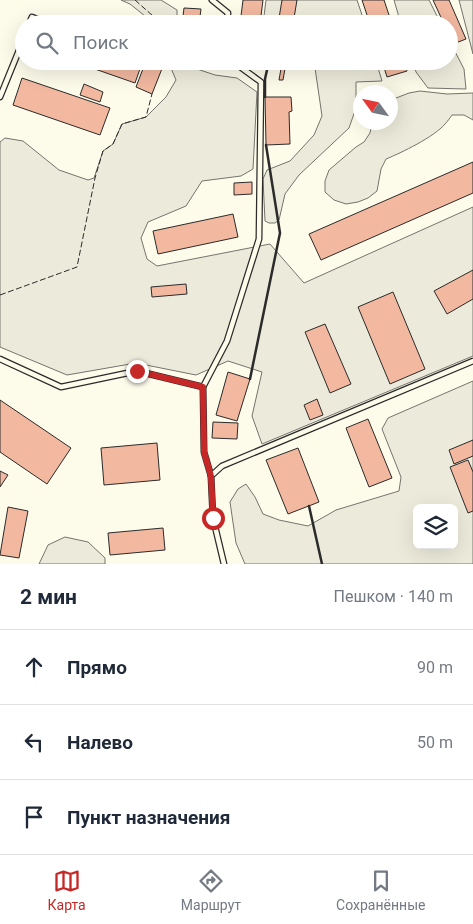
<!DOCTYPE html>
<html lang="ru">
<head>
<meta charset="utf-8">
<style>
	body { margin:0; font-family:Roboto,sans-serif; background:#f6f6f7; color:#1f2937 }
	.controls { position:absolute; right:15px; bottom:15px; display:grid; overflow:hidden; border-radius:8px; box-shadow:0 5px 20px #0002 }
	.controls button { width:45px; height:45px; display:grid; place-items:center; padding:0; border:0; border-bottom:1px solid #e0e1e3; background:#fff; color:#1f2937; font:25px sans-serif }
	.compass { position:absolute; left:353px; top:85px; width:45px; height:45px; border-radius:50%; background:#fff; box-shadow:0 5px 20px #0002; rotate:303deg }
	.stop { position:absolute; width:15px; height:15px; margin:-11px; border:4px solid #c62828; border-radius:50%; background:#fff }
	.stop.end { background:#c62828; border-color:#fff; box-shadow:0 1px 5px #0008 }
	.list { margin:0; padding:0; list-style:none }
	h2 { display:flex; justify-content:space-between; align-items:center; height:65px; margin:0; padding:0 20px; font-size:21px }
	h2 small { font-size:16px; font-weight:400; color:#747a83 }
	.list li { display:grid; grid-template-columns:32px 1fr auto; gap:15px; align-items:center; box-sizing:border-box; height:75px; padding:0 20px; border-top:1px solid #e0e1e3 }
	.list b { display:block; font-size:19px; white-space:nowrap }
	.list em { font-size:16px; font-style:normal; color:#747a83 }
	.icon { flex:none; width:28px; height:28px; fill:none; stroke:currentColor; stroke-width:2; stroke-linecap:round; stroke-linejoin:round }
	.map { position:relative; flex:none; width:473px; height:564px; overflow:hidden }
	.search { position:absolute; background:#fff; box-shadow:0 5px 20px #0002; left:15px; right:15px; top:15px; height:55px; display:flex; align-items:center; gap:12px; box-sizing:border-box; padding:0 18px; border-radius:28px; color:#747a83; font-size:19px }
	.sheet { height:290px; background:#fff }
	nav { display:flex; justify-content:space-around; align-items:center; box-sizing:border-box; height:70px; border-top:1px solid #e0e1e3; background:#fff; font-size:14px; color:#747a83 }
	nav a { display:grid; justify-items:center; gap:2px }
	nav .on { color:#c62828 }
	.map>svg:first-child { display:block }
	.green { fill:#ecebdb; stroke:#74746e; fill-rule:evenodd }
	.building { fill:#f2b8a0; stroke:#2b2b2b }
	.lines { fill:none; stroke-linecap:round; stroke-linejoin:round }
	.service-casing { stroke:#2b2b2b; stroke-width:7 }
	.service { stroke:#fdfbea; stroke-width:4.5 }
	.fence { stroke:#2b2b2b; stroke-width:1; stroke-dasharray:6 2.5; stroke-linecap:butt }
	.wall { stroke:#2b2b2b; stroke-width:2.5 }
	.route { stroke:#c62828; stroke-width:6 }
</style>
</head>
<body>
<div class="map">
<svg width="473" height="564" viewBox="0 0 473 564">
	<rect width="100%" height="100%" fill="#fdfbea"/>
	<!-- green -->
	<g class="green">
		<polygon points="121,0 161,0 177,10 177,24 155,24 130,4"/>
		<polygon points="266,0 357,0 365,24 263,24"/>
		<polygon points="394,0 429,0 441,24 401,24"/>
		<polygon points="459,0 473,0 473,54"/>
		<polygon points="449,40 464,69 466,89 428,88 416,72 413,61 449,61"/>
		<polygon points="168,61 190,61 191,67 215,75 237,78 257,92 253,169 241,176 202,181 186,206 148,222 141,238 147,259 157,266 270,244 304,283 473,207 473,356 262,444 252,416 262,372 228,361 196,375 136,363 67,375 0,347 0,142 5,138 23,141 59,170 88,180 94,178 103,151 113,144 122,124 146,117 166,97 176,80"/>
		<polygon points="314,61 376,61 382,81 356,82 356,108 349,128 299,175 285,194 279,220 275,223 269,223 265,221 263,179 267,170 290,161 314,135 322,116"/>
		<path d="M420 91 447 94 473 93V120L464 115H452C450 118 447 122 445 124 434 137 401 153 386 159L381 169 377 191 368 198 358 202 346 204 334 200 325 192V181L329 170 356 147 364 142 370 133 372 123 390 122 391 100 409 93Z"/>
		<path d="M473 381V564H245L236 543 230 502 238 489 246 484 255 497 263 514 279 520 308 526 336 510 399 491 401 477 382 429 388 418ZM417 508H454V545H417Z"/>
		<polygon points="65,537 88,542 105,558 105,564 39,564 48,545"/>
	</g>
	<!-- building -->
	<g class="building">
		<polygon points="243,0 263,0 260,24 240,24"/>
		<polygon points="282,0 297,0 293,24 278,24"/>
		<polygon points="362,0 384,0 392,24 370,24"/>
		<polygon points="433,0 449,0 466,39 453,44 449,36 449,24 444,24"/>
		<polygon points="184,8 201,9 199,24 182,24"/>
		<polygon points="72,61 137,61 142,63 135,83"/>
		<polygon points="146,61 152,61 163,66 152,94 136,87"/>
		<polygon points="382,61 404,61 407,71 387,77"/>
		<polygon points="282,63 286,63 283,80 279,80"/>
		<polygon points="22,78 110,108 100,135 13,105"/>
		<polygon points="84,84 103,92 100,102 80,95"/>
		<polygon points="265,97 291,97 292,111 289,112 290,144 266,145"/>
		<polygon points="473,162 473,193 321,260 309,234"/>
		<polygon points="252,182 252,194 234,195 234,183"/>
		<polygon points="233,214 238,237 158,254 153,231"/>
		<polygon points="473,270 473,299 447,314 434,291"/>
		<polygon points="186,284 187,294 152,297 151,287"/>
		<polygon points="393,292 425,369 390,384 358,307"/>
		<polygon points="325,324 351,384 330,393 305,332"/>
		<polygon points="228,372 250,379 237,421 216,415"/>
		<polygon points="317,399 323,415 310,420 304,405"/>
		<polygon points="0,400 71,448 47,484 0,452"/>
		<polygon points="368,419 392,478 369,487 346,428"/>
		<polygon points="213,422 238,423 237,439 212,438"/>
		<polygon points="473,440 473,456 454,464 449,450"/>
		<polygon points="157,443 160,480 104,485 101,448"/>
		<polygon points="298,448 319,502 288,514 266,460"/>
		<polygon points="468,460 473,472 473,511 468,513 450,467"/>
		<polygon points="0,471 8,475 0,487"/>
		<polygon points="8,507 28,511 19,558 0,555"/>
		<polygon points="163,528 165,550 110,555 108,533"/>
	</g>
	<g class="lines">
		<!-- service casing -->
		<g class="service-casing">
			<g id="service">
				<polyline points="212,0 228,13 226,24"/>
				<polyline points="29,24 32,17 52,24"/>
				<polyline points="0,97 24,38"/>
				<polyline points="0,359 61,387 137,371 203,387 204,452 211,476"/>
				<polyline points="203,387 227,341 259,239 261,82 232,61"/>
				<polyline points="224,564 213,518 211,476 222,466 473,361"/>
			</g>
		</g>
		<!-- service -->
		<use href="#service" class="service"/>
		<!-- fence -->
		<g class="fence">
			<polyline points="135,0 162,24"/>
			<polyline points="0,295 77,267 95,178 103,151 113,144 122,124 146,117 152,94"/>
		</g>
		<!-- wall -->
		<g class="wall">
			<polyline points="265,97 265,79 269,61"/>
			<polyline points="250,379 280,233 266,145"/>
			<polyline points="309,506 322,564"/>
		</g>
	</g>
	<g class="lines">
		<!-- route -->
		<polyline class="route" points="137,371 203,387 204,452 211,476 213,518"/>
	</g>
</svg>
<div class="controls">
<button><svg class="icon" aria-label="layers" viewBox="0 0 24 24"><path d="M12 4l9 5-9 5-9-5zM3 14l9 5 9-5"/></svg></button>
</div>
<svg class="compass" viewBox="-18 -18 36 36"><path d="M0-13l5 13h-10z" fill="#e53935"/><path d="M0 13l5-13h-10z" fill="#747a83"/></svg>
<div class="stop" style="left:213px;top:518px"></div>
<div class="stop end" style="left:137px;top:371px"></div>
<div class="search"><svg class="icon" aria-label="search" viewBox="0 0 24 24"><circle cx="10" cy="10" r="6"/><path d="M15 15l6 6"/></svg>Поиск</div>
</div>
<section class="sheet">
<h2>2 мин<small>Пешком · 140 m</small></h2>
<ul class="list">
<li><svg class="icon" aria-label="ahead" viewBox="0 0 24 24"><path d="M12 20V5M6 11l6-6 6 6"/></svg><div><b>Прямо</b></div><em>90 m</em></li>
<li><svg class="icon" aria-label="left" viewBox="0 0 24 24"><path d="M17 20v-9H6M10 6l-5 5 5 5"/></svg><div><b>Налево</b></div><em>50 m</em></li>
<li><svg class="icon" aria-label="arrive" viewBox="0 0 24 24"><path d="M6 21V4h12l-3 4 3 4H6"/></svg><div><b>Пункт назначения</b></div></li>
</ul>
</section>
<nav>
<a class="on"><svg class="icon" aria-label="map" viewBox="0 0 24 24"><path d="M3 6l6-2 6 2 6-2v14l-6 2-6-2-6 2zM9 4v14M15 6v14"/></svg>Карта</a>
<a><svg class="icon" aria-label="directions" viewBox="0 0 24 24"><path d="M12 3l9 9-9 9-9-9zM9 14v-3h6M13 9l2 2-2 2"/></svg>Маршрут</a>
<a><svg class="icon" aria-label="saved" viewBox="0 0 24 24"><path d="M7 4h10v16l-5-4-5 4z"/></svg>Сохранённые</a>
</nav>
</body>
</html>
